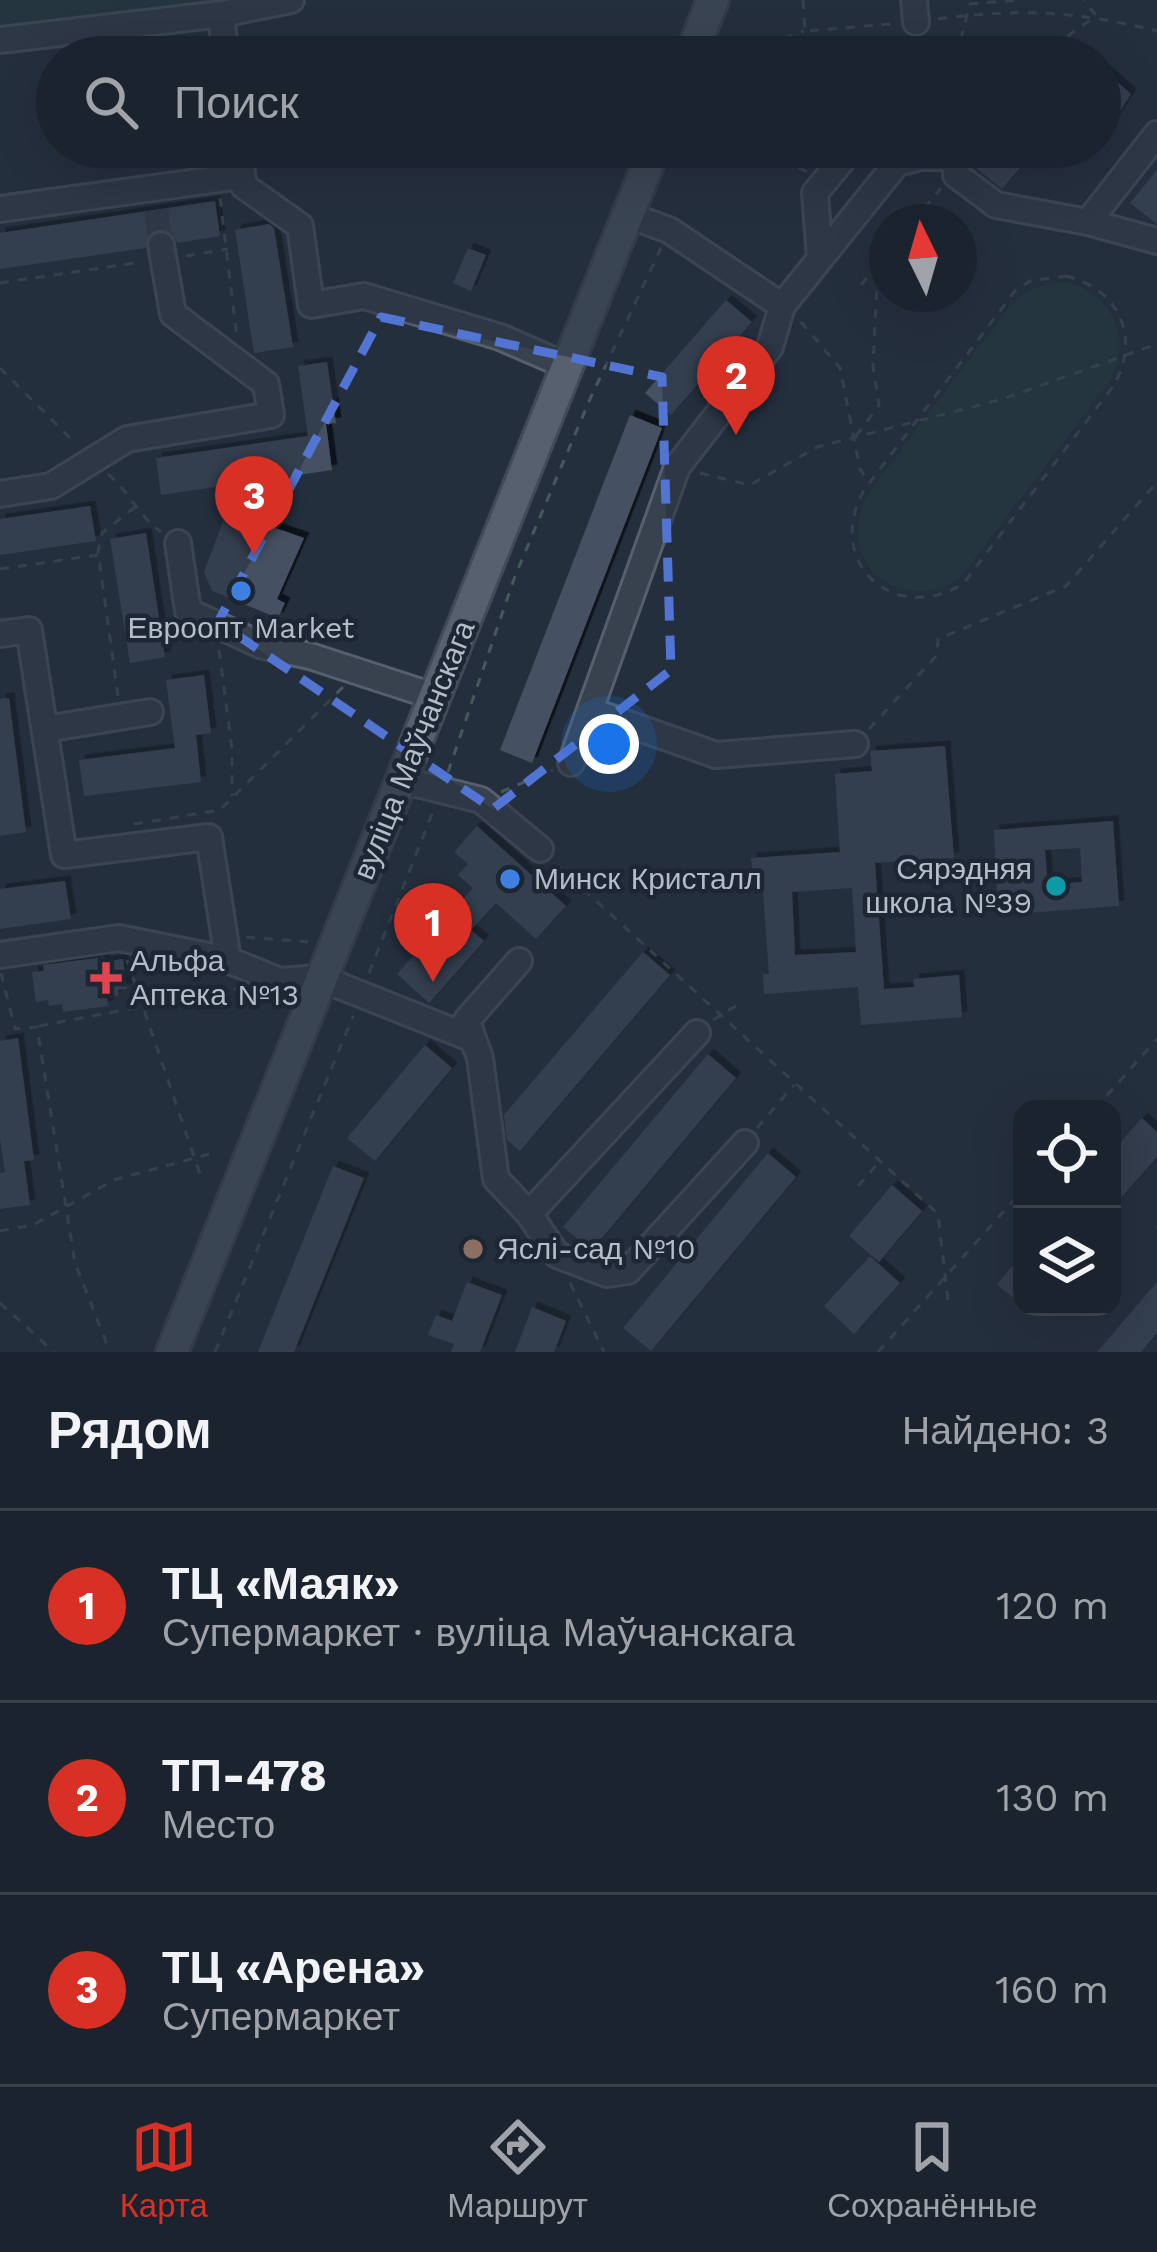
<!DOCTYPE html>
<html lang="ru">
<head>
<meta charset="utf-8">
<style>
	body { margin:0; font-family:"Work Sans",sans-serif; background:#282f3a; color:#f1f3f6 }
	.controls { position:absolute; right:36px; bottom:36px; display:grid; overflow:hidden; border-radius:24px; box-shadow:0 12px 48px #0002 }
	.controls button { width:108px; height:108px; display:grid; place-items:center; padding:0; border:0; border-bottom:3px solid #39404a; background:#1b232e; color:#f1f3f6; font:60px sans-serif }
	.compass { position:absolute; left:869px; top:204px; width:108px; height:108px; border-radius:50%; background:#1b232e; box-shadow:0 12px 48px #0002; rotate:355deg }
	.you { position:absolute; left:609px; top:744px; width:42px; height:42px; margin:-30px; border:9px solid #fff; border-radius:50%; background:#1a73e8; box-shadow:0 0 0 18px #1a73e833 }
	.badge { display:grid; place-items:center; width:78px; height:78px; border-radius:50%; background:#d93025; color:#fff; font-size:39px; font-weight:700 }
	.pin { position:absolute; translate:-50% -99px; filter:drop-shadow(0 3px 6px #0008) }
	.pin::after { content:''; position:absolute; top:63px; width:42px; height:36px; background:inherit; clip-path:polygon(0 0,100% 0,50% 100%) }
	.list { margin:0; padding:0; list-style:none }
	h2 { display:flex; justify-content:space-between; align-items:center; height:156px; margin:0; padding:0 48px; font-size:51px }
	h2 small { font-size:39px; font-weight:400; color:#a0a4aa }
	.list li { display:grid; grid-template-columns:78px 1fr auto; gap:36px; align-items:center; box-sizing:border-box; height:192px; padding:0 48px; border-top:3px solid #39404a }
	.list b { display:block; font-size:45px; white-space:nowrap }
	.list p { margin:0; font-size:39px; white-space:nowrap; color:#a0a4aa }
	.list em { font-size:39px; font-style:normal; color:#a0a4aa }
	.icon { flex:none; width:66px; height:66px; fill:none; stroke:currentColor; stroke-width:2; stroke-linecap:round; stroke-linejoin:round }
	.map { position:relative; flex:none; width:1157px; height:1352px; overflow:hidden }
	.search { position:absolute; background:#1b232e; box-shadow:0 12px 48px #0002; left:36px; right:36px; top:36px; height:132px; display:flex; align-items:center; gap:30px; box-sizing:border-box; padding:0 42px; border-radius:66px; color:#a0a4aa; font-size:45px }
	.sheet { height:732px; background:#1b232e }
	nav { display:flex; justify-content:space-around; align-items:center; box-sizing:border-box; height:168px; border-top:3px solid #39404a; background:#1b232e; font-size:33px; color:#a0a4aa }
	nav a { display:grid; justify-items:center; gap:6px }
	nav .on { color:#d93025 }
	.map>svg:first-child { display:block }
	.green { fill:#263c3f }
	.building { fill:#455162; fill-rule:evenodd; filter:url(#shadow) }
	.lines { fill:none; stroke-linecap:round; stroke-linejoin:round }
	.minor-tunnel { stroke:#3a4453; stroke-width:24; stroke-dasharray:24 12; stroke-linecap:butt }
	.minor-casing { stroke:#565f6c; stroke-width:30 }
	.major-casing { stroke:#414a57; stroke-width:36 }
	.path { stroke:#44595c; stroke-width:3; stroke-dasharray:9 9; stroke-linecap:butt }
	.minor { stroke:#38414e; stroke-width:24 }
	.major { stroke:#56606e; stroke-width:30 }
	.marked { fill:none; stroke:#5274d3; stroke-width:9; stroke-dasharray:24 15; stroke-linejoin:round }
	.shop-dot { fill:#3f7fe0; stroke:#1d2633; stroke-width:4.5 }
	.culture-dot { fill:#0f9aa8; stroke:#1d2633; stroke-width:4.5 }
	.health-dot { fill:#e0444e; stroke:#1d2633; stroke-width:4.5 }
	.education-dot { fill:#8d6e63; stroke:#1d2633; stroke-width:4.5 }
	.labels { text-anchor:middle; stroke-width:9; stroke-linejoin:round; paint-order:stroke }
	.poi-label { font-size:30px; fill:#b4bcc9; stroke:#1d2633; text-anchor:start }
	.street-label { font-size:30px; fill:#b4bcc9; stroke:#1d2633 }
</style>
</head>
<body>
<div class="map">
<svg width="1157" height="1352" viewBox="0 0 1157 1352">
	<defs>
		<filter id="shadow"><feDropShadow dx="5.5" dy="-5.5" stdDeviation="0" flood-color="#0009"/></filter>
	</defs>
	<rect width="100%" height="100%" fill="#242f3e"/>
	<!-- green -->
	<g class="green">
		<polygon points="0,0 263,0 0,35"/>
		<path d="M1065 282C1114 294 1132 338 1109 382L959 579C895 617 832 558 869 493L1008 308 1033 288Z"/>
	</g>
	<!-- building -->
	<g class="building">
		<polygon points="1100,67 1131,94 1114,121 1100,108"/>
		<polygon points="993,147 1038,147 1002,189 975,167"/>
		<polygon points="1157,170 1157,224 1130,203"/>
		<polygon points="215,201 220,236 177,243 173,234 159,229 150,233 145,248 0,269 0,233"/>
		<polygon points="269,224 274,228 293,347 254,353 235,230"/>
		<polygon points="468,248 486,255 471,291 453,283"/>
		<polygon points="726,300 752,322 671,415 645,393"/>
		<polygon points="327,362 336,423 326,424 332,470 161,495 156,458 308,436 298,366"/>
		<polygon points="630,415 662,428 532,763 500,750"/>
		<polygon points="90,506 96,541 0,555 0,519"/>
		<polygon points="227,511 304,538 277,599 285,603 278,618 212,591 204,572"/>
		<polygon points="146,533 165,657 130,663 110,539"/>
		<polygon points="204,675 211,733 196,735 201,782 84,796 79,760 175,748 166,680"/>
		<polygon points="9,698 26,832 0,836 0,699"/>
		<path d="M945 746 954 858 875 863 884 989 914 987 913 979 959 975 962 1017 861 1025 858 987 764 994 763 974H769L762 878 753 879 751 858 840 852 835 774 872 771 870 751ZM852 888 856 952 795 955 792 892Z"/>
		<path d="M1113 821 1119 906 998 915 994 830ZM1080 848 1082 882 1048 885 1045 850Z"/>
		<polygon points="477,826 566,906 536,939 496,903 471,930 484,941 429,1003 397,974 425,943 416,935 437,912 445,919 473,888 458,875 468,864 454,852"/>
		<polygon points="65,881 71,919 0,929 0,889"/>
		<polygon points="643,952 670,975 520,1151 507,1140 504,1115"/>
		<polygon points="105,957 105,962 123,959 127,989 118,990 118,996 107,998 108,1006 63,1012 62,1004 49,1006 48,1000 36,1002 32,972 44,971 43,965"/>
		<polygon points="18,1038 34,1160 24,1161 30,1205 0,1209 0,1173 5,1172 0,1139 0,1041"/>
		<polygon points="425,1045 452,1068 375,1161 347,1138"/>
		<polygon points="708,1054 736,1078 592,1250 563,1227"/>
		<polygon points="1142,1118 1157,1132 1157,1157 1112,1208 1112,1152"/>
		<polygon points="768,1153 796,1177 651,1351 623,1328"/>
		<polygon points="333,1166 364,1178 294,1352 258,1352"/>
		<polygon points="892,1185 922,1211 879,1262 849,1236"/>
		<polygon points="1022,1255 1022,1306 997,1284"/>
		<polygon points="870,1256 900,1283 854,1334 824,1306"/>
		<polygon points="467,1282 502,1295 480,1352 451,1352 454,1344 428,1335 436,1315 452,1321"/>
		<polygon points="1157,1282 1157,1333 1141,1352 1097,1352"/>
		<polygon points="532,1307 566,1321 554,1352 515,1352"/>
	</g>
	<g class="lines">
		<!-- minor-tunnel -->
		<polyline class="minor-tunnel" points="156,210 161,245"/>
		<!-- minor casing -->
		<g class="minor-casing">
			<g id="minor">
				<polyline points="914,0 916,22"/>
				<polyline points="221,14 226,57"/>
				<polyline points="0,40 221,14 291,0"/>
				<polyline points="238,147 244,186 300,226 311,305 364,296 500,337 567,366"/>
				<polyline points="0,209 241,176"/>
				<polyline points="1088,222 1157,134"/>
				<polyline points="820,258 815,193 853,147"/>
				<polyline points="782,306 897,163 921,157 955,157 956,175 996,205 1088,222 1157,241"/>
				<polyline points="0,494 51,486 127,439 271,415 266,384 173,314 161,245"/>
				<polyline points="178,543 188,611 260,645 310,656 436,697"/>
				<polyline points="0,634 29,630 64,855 209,837 228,960"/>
				<polyline points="591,711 716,755 855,744"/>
				<polyline points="45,729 150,712"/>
				<polyline points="571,763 677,467 770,347 782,306 669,230 628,215"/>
				<polyline points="401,780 481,800 540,849"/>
				<polyline points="0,955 119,938 228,960 280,981 320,978 473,1039 480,1058 496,1179 529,1214 557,1255 607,1274 628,1271 745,1143"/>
				<polyline points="473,1039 467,1020 519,961"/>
				<polyline points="529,1214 697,1033"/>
			</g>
		</g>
		<!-- major casing -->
		<g class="major-casing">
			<g id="major">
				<polyline points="690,57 713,0"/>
				<polyline points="172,1352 655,147"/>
			</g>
		</g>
		<!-- path -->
		<g class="path">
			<polyline points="803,0 805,31 892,24"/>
			<path d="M938 19C1020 8 1076 11 1157 31"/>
			<polyline points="750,50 804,31"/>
			<polyline points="878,57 899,38"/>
			<polyline points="956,57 970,4 1017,0"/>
			<polyline points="1038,57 1096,16 1084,0"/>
			<polyline points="749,147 808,172"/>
			<polyline points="220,198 237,338"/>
			<polyline points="913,222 941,188"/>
			<polyline points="186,256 228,249"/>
			<path d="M1066 276C1119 289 1141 337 1114 385L963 584C893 626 824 562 864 490L1015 291 1030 281Z"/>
			<polyline points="0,283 141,262"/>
			<polyline points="861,285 887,253"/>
			<polyline points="801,322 840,368 860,469 867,480"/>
			<polyline points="0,368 75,443"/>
			<polyline points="856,436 879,405 873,366 878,264"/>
			<polyline points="700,473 750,485 817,447 1003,399 1157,344"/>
			<path d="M108 474C130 493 138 515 161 532"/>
			<polyline points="0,569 98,555"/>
			<polyline points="219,650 232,749 232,796"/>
			<polyline points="118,696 98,551 102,533 135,507"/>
			<polyline points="869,729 937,655 938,639 1066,586 1157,482"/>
			<polyline points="448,772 515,576 590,399 661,248"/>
			<polyline points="501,792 553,770"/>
			<polyline points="134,824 220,810 343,687"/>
			<polyline points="557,865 938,1214 948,1301"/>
			<polyline points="246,937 308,942"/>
			<polyline points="127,960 202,1180"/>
			<polyline points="1,973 15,1029 37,1027 75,1263 110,1352"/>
			<polyline points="369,973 434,809"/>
			<polyline points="713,1020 736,1006"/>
			<polyline points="39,1026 241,988"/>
			<polyline points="1095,1109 1157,1039"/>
			<polyline points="757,1128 794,1085"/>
			<polyline points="858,1186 880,1161"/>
			<polyline points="1156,1227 1157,1227"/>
			<polyline points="0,1231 33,1225 114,1180 213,1153"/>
			<polyline points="570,1283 604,1352"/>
			<polyline points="0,1303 54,1352"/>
			<polyline points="215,1352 353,1016"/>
			<polyline points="878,1352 1022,1191"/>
		</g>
		<!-- minor -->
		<use href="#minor" class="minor"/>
		<!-- major -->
		<use href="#major" class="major"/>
	</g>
	<!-- marked area -->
	<path d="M0 0H1157V1352H0ZM381 317 662 377 671 670 493 809 218 622Z" fill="#242f3e" fill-opacity=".55" fill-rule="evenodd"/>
	<path class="marked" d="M381 317 662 377 671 670 493 809 218 622Z"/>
	<!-- markers -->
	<g class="shop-dot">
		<circle cx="241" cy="591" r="12"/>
		<circle cx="510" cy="879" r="12"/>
	</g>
	<circle class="culture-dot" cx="1056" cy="886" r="12"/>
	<path class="health-dot" d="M100 960h12v12h12v12h-12v12h-12v-12h-12v-12h12z"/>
	<circle class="education-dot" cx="473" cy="1249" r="12"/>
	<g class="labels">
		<!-- poi labels -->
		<g class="poi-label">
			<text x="241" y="638" text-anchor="middle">Евроопт Market</text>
			<text x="1032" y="879" text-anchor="end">Сярэдняя<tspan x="1032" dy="34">школа №39</tspan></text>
			<text x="534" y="889">Минск Кристалл</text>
			<text x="130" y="971">Альфа<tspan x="130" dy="34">Аптека №13</tspan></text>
			<text x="497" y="1259">Яслі-сад №10</text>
		</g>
		<!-- street labels -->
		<g class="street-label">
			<text transform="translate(414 750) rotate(-68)" y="10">вуліца Маўчанскага</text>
		</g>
	</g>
</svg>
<div class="controls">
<button><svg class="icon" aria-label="locate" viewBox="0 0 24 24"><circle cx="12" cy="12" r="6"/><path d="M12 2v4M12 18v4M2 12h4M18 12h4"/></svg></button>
<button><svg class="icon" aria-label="layers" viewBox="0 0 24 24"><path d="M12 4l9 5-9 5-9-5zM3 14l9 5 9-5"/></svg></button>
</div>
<svg class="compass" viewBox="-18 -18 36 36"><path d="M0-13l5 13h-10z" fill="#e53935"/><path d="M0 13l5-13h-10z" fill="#a0a4aa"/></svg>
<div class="you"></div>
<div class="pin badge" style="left:433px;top:982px">1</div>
<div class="pin badge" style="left:736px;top:435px">2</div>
<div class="pin badge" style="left:254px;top:555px">3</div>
<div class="search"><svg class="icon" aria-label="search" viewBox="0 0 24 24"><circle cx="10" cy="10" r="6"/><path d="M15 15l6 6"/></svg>Поиск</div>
</div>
<section class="sheet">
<h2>Рядом<small>Найдено: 3</small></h2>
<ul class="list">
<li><span class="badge">1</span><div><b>ТЦ «Маяк»</b><p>Супермаркет · вуліца Маўчанскага</p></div><em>120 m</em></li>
<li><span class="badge">2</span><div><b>ТП-478</b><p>Место</p></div><em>130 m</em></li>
<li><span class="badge">3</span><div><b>ТЦ «Арена»</b><p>Супермаркет</p></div><em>160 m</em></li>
</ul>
</section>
<nav>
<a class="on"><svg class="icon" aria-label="map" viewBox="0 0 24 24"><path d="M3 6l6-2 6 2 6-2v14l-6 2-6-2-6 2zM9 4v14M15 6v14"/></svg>Карта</a>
<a><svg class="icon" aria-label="directions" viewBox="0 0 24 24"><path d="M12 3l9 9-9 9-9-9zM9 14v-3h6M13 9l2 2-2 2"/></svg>Маршрут</a>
<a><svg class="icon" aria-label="saved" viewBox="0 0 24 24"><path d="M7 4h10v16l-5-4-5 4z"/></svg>Сохранённые</a>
</nav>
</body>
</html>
